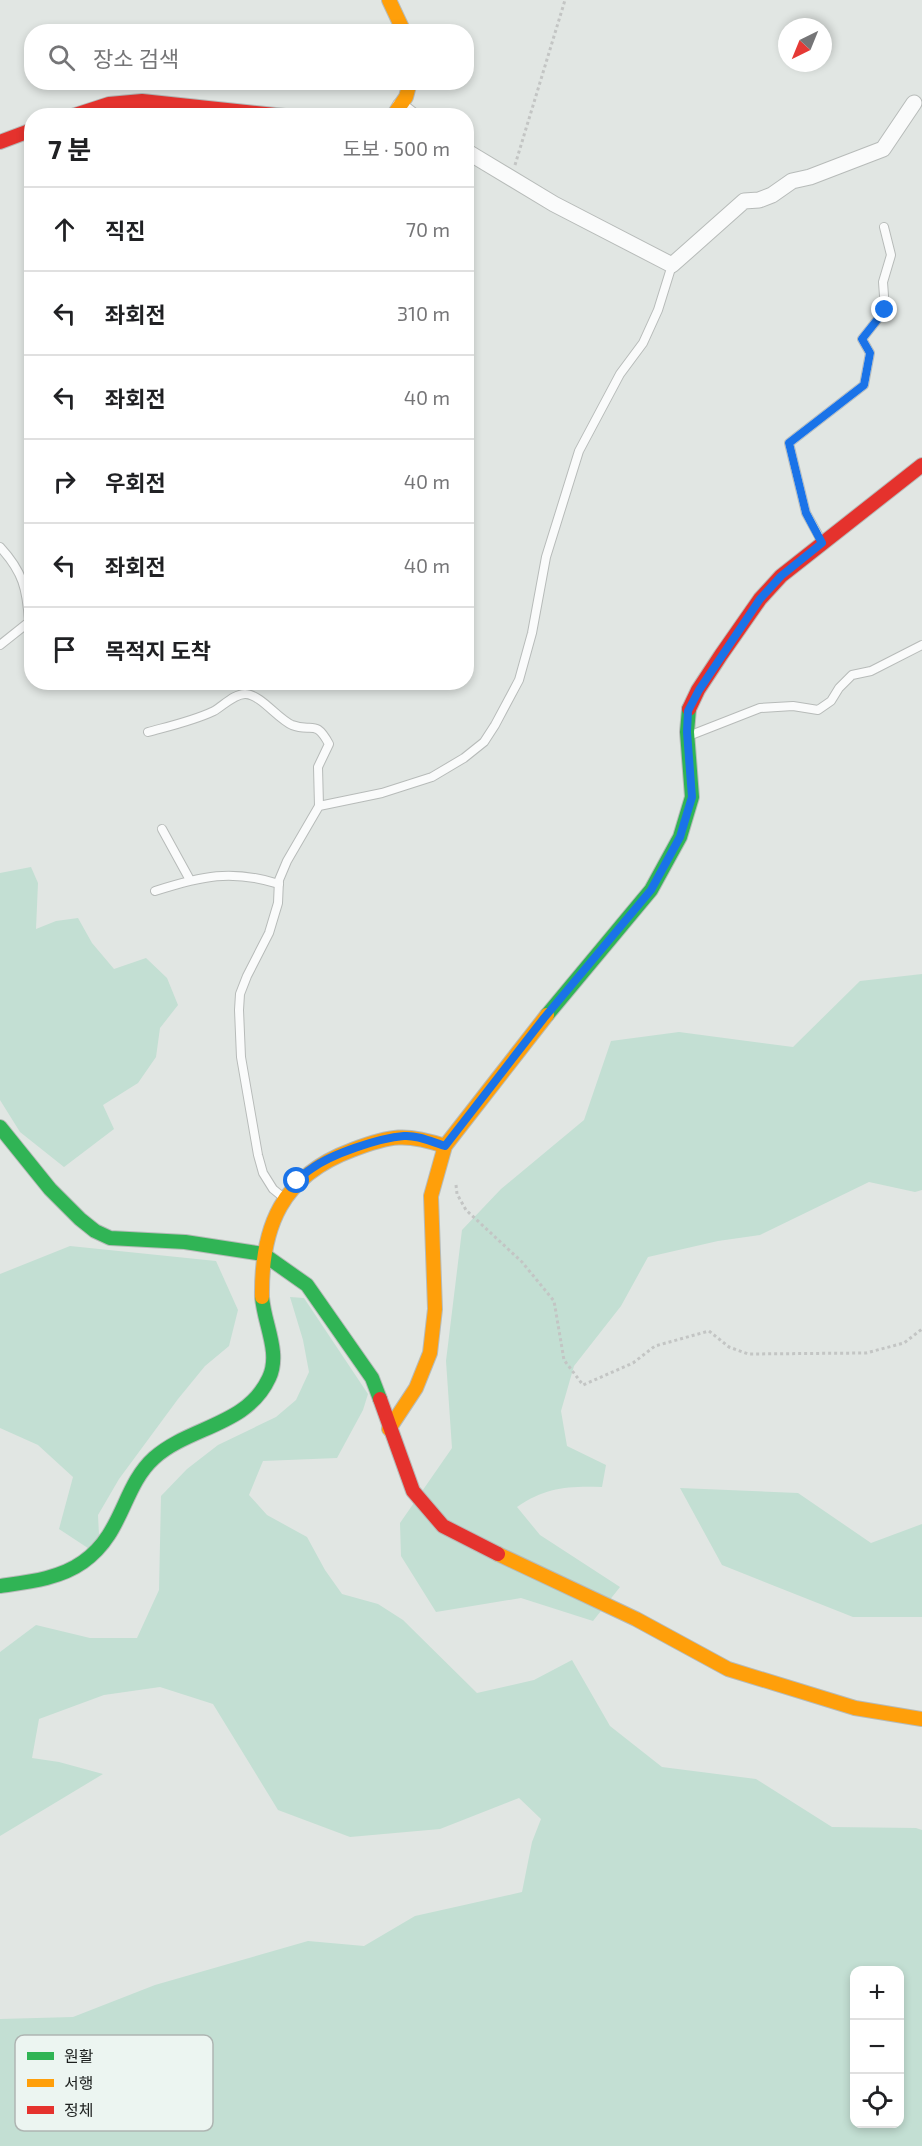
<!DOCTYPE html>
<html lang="ko">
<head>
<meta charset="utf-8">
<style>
	body { margin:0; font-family:"Exo 2","Noto Sans KR",sans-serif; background:#f2f2f2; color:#202124 }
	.controls { position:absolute; right:18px; bottom:18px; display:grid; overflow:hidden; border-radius:12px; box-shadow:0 3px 9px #0003 }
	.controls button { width:54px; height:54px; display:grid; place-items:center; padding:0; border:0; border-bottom:2px solid #e0e0e0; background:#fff; color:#202124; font:30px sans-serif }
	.compass { position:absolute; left:778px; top:18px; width:54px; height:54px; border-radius:50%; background:#fff; box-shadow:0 3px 9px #0003; rotate:223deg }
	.stop { position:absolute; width:18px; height:18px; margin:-14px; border:4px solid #1a73e8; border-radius:50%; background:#fff }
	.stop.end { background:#1a73e8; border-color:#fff; box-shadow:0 2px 6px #0008 }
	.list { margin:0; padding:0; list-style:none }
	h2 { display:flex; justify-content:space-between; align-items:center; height:78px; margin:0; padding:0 24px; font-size:26px }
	h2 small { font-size:20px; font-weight:400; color:#757577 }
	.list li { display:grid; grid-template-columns:39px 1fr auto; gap:18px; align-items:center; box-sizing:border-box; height:84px; padding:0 24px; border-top:2px solid #e0e0e0 }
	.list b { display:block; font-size:22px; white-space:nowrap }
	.list em { font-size:20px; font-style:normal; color:#757577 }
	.icon { flex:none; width:33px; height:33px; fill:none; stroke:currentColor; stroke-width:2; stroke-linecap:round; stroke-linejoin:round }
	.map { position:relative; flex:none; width:922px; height:2146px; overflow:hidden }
	.search { position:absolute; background:#fff; box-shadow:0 3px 9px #0003; left:24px; top:24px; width:450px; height:66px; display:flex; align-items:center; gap:15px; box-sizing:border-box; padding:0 21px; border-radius:24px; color:#757577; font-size:22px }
	.panel { position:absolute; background:#fff; box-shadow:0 3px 9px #0003; left:24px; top:108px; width:450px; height:582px; border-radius:24px }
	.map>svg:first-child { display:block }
	.green { fill:#c3dfd3; fill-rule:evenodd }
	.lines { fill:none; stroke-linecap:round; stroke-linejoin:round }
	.lane-casing { stroke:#b7bbb9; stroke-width:10 }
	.street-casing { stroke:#b7bbb9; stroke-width:17 }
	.fast-casing { stroke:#b7bbb9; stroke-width:16 }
	.slow-casing { stroke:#b7bbb9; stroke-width:16 }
	.jam-casing { stroke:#b7bbb9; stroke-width:16 }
	.path { stroke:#c3c5c4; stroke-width:3; stroke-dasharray:3 3; stroke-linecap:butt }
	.lane { stroke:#fafbfb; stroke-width:8 }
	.street { stroke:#fafbfb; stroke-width:15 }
	.fast { stroke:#30b455; stroke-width:14 }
	.slow { stroke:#ff9f0a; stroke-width:14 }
	.jam { stroke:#e5322d; stroke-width:14 }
	.route { stroke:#1a73e8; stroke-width:8 }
	.key { fill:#ecf5f1; stroke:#aeb5b2; stroke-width:1.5 }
	.key-label { font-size:16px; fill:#1d201f }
</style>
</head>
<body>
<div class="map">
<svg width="922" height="2146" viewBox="0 0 922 2146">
	<rect width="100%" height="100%" fill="#e1e6e3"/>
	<!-- green -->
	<g class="green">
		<polygon points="31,867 38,883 36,929 56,921 78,918 92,943 114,969 146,958 167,978 178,1005 160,1028 156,1057 138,1083 103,1105 114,1129 64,1167 20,1132 0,1100 0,873"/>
		<path d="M922 974V1190L915 1192 869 1182 760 1235 718 1241 648 1257 621 1306 574 1366 561 1411 567 1446 606 1465 602 1487C568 1486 546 1487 517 1507L540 1535 620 1587 593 1621 521 1598 436 1612 401 1556 400 1523 452 1448 446 1361 462 1230 501 1189 584 1120 611 1041 679 1032 793 1047 860 981Z"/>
		<polygon points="70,1246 216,1261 238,1310 229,1346 205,1366 178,1399 119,1479 98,1515 100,1556 59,1529 73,1477 38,1445 0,1428 0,1274"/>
		<path d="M290 1297 304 1298 368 1394 363 1410 337 1458 263 1461 249 1495 267 1515 307 1537 325 1570 342 1594 378 1604 403 1620 477 1693 534 1680 572 1660 610 1726 662 1767 756 1779 832 1827 916 1828 922 1830V2146H0V2019L73 2017 155 1985 308 1941 364 1946 415 1916 522 1892 532 1842 541 1819 519 1798 440 1829 350 1837 278 1810 213 1704 160 1687 104 1695 39 1719 32 1758 59 1762 103 1774 0 1836V1652L36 1625 90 1638H137L159 1590 161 1496 187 1469 218 1445 276 1417 296 1400 309 1372 303 1340ZM854 1970H900V2124H854Z"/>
		<polygon points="680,1488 798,1493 871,1543 922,1524 922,1617 853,1617 722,1565"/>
	</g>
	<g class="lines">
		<!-- lane casing -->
		<g class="lane-casing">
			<g id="lane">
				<polyline points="822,542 806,513 789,443 864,385 870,353 862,339 885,310 883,282 891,255 884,227"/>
				<path d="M0 547C23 572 27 589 29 622L0 645"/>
				<path d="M148 732C170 726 193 721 214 711 223 706 235 693 246 694 261 695 278 719 292 725 312 733 315 718 329 744L318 767 319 806"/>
				<polyline points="691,735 760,708 793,706 818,710 831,701 839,688 852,675 871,671 922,645"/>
				<polyline points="162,829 190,880"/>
				<path d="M155 891C202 876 231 869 279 884"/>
				<polyline points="284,1198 273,1189 263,1173 258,1155 241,1057 239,1010 240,994 247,976 269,933 278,903 279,880 287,861 319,806 382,793 432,777 464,758 484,742 495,725 519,680 532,633 546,557 579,451 620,374 643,343 658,310 672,265"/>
			</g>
		</g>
		<!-- street casing -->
		<g class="street-casing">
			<g id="street">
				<polyline points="400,106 413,116"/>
				<polyline points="466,151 554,204 672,265 744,201 759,200 772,195 792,181 810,177 883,149 914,103"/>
			</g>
		</g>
		<!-- fast casing -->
		<g class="fast-casing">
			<g id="fast">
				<polyline points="547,1015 651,890 680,837 692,797 687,732 689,709"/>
				<polyline points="0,1127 50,1189 80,1219 95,1231 110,1238 185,1242 263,1254 307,1285 372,1378 380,1399"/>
				<path d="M0 1586C28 1582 59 1579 83 1562 124 1533 122 1487 154 1458 190 1426 247 1426 269 1378 281 1353 264 1324 262 1297"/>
			</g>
		</g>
		<!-- slow casing -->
		<g class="slow-casing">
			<g id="slow">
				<polyline points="389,0 404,32"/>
				<polyline points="393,116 406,97 410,82"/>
				<path d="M262 1297C261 1226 282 1176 352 1150 391 1135 406 1133 445 1146"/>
				<polyline points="389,1429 416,1388 430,1353 435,1309 431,1196 445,1146 547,1015"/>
				<polyline points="498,1554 636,1619 728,1669 855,1708 922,1719"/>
			</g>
		</g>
		<!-- jam casing -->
		<g class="jam-casing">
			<g id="jam">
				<polyline points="72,116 109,104 142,101 285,116"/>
				<polyline points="0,142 32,130"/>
				<polyline points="689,709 698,690 721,655 760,599 781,576 922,465"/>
				<polyline points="380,1399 413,1491 443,1526 498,1554"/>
			</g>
		</g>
		<!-- path -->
		<g class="path">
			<polyline points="515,165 565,0"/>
			<polyline points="456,1185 457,1194 466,1210 522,1262 554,1301 564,1360 583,1385 633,1363 655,1346 709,1331 729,1347 748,1354 866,1353 904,1343 922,1329"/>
		</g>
		<!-- lane -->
		<use href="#lane" class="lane"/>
		<!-- street -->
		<use href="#street" class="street"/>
		<!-- fast -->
		<use href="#fast" class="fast"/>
		<!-- slow -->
		<use href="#slow" class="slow"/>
		<!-- jam -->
		<use href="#jam" class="jam"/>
	</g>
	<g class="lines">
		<!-- route -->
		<path class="route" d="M297 1181C301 1177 306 1172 311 1169 331 1154 379 1138 404 1136 418 1135 432 1142 445 1146L544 1018 651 890 680 837 692 797 687 732 688 711 699 690 760 599 781 576 822 543 806 513 789 443 864 385 870 353 862 339 885 310"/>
	</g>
	<!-- legend -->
	<rect x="15" y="2035" width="198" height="96" rx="9" class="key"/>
	<rect x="27" y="2052" width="27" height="8" fill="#30b455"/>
	<rect x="27" y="2079" width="27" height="8" fill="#ff9f0a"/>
	<rect x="27" y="2106" width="27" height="8" fill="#e5322d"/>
	<g class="key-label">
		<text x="64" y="2062">원활</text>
		<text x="64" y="2089">서행</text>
		<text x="64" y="2116">정체</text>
	</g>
</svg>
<div class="controls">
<button>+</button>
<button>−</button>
<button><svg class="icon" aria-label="locate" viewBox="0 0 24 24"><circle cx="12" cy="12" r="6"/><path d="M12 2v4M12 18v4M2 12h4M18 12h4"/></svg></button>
</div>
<svg class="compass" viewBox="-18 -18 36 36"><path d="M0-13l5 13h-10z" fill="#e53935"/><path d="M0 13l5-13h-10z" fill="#757577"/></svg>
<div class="stop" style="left:297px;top:1181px"></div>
<div class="stop end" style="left:885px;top:310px"></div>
<div class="search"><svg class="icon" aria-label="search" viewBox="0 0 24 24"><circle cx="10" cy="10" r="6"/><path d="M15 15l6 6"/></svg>장소 검색</div>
<section class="panel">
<h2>7 분<small>도보 · 500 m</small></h2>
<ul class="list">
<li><svg class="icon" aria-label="ahead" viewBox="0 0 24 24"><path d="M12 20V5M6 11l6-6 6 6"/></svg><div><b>직진</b></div><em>70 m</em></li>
<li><svg class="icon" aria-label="left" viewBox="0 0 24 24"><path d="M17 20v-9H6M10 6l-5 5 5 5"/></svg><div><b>좌회전</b></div><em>310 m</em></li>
<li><svg class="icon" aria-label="left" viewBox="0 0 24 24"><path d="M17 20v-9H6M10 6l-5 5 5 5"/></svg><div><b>좌회전</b></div><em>40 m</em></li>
<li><svg class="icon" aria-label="right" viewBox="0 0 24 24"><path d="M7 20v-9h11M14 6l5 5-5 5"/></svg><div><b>우회전</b></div><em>40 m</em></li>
<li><svg class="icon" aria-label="left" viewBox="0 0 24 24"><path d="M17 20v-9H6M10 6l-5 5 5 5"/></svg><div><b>좌회전</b></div><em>40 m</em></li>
<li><svg class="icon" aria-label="arrive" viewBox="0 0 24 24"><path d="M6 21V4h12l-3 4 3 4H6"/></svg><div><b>목적지 도착</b></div></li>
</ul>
</section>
</div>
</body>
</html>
